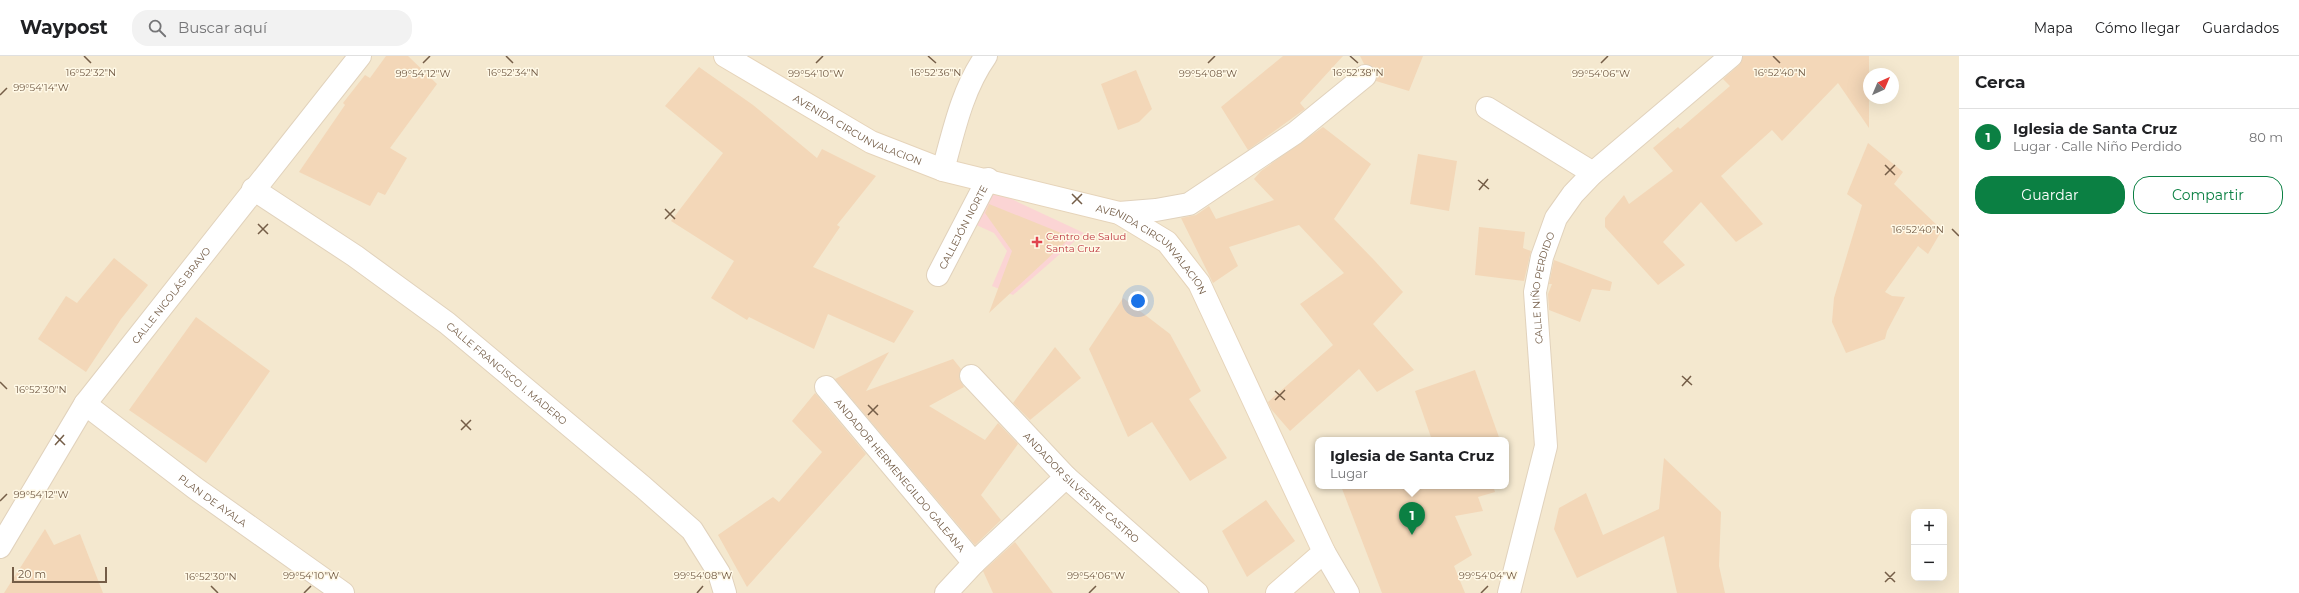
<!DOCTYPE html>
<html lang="es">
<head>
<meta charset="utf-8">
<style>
	body { margin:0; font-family:Montserrat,sans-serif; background:#f2f2f2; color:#202124 }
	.controls { position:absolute; right:12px; bottom:12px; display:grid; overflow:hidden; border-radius:8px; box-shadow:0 4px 16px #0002 }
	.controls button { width:36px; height:36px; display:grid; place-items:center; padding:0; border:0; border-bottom:1px solid #e0e0e0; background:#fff; color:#202124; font:20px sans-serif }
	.compass { position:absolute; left:1863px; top:12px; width:36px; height:36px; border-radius:50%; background:#fff; box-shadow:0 4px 16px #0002; rotate:44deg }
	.scale { position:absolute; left:12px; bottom:10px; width:95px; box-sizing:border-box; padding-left:4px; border:2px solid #745d47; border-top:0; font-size:11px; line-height:14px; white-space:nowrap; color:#745d47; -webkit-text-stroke:3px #fff9e7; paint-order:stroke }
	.you { position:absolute; left:1138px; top:245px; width:14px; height:14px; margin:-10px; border:3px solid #fff; border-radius:50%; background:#1a73e8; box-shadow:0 0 0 6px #1a73e833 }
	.badge { display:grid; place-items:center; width:26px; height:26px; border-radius:50%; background:#0b8043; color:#fff; font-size:13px; font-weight:700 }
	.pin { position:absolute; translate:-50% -33px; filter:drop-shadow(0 1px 2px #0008) }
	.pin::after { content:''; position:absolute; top:21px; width:14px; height:12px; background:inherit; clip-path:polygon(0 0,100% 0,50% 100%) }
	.popup { position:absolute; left:1315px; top:381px; width:194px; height:52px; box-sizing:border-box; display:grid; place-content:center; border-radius:8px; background:#fff; filter:drop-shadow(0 1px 3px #0005); font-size:13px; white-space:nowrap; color:#757577 }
	.popup b { font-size:15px; color:#202124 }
	.popup::after { content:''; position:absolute; left:50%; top:100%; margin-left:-8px; border:8px solid transparent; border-top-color:#fff }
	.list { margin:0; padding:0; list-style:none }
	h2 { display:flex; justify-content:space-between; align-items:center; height:52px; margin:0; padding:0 16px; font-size:17px }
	h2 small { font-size:13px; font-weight:400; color:#757577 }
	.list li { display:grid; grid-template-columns:26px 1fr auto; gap:12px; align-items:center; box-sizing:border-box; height:56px; padding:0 16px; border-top:1px solid #e0e0e0 }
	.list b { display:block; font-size:15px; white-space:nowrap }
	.list p { margin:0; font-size:13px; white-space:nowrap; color:#757577 }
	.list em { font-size:13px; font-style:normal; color:#757577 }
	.actions { display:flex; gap:8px; padding:12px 16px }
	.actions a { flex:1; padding:9px 0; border:1px solid #0b8043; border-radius:16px; text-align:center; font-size:14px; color:#0b8043 }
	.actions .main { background:#0b8043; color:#fff }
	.icon { flex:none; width:22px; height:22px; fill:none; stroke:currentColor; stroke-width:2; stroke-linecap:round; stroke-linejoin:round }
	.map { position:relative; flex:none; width:1959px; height:537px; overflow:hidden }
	header { display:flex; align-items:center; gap:24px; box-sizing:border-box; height:56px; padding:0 20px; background:#fff; border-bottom:1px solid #e0e0e0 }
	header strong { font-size:19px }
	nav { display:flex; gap:22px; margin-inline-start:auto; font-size:14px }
	.search { width:280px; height:36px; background:#f2f2f2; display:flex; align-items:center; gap:10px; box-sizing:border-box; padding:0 14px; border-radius:16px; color:#757577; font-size:15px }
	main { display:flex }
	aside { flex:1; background:#fff }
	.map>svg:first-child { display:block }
	.residential { fill:#f4e8cf; fill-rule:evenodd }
	.medical { fill:#fbd4d4 }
	.building { fill:#f3d7b8 }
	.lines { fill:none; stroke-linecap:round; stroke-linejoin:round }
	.street-casing { stroke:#e1d2bc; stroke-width:24 }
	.secondary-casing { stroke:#e6d4ba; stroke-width:24 }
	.street { stroke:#fff; stroke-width:22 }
	.secondary { stroke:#fff; stroke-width:22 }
	.ticks { fill:none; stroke:#745d47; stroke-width:1.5 }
	.health-dot { fill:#e0444e; stroke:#fff9e7; stroke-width:1.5 }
	.labels { text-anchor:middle; stroke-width:3; stroke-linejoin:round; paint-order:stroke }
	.street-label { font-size:10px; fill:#745d47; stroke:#fff9e7 }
	.health-label { font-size:10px; fill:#be3a42; stroke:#fff9e7; text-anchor:start }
	.ticks-label { font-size:10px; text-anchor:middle; fill:#745d47; stroke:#fff9e7; stroke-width:3; stroke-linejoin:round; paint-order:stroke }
</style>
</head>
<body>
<header>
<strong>Waypost</strong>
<div class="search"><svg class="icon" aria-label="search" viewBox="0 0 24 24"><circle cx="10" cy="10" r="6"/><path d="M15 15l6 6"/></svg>Buscar aquí</div>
<nav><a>Mapa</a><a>Cómo llegar</a><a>Guardados</a></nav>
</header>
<main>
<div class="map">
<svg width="1959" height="537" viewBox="0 0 1959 537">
	<rect width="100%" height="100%" fill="#fdf5e1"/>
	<!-- residential -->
	<path class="residential" d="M0 0H1959V537H0ZM1869 18H1893V42H1869ZM1318 384H1506V430H1318ZM1914 456H1944V522H1914Z"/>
	<!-- medical -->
	<polygon class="medical" points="990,133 1084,177 1013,239 992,230 1007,195 994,177 974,168"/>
	<!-- building -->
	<g class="building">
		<polygon points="386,0 408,0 437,28 390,92 407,102 385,139 378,136 370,150 299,116 345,49 343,47 365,19 370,22"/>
		<polygon points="1283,0 1343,0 1300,47 1305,53 1248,94 1221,51"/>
		<polygon points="1360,0 1423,0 1409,35 1376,25 1377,18 1375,12 1364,8"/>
		<polygon points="1743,0 1869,0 1869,72 1838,27 1782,85 1772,74 1721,120 1763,168 1736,186 1701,146 1663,186 1685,209 1658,229 1605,171 1605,162 1624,139 1629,148 1673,115 1653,92 1678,71 1680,73 1730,30 1723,23 1739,9"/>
		<polygon points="699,11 753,49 817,102 822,93 876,120 837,169 840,171 813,211 914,255 894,287 828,258 814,293 749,261 747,264 711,242 734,205 671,165 723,97 665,50"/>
		<polygon points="1136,14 1152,53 1139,66 1118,74 1101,28"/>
		<polygon points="1323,71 1371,108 1334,163 1374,204 1403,236 1373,268 1414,314 1377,336 1359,313 1290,375 1271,353 1268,346 1333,289 1300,248 1344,217 1299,169 1229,191 1238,210 1213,227 1181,162 1196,159 1209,150 1216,163 1274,144 1254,123 1261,115"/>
		<polygon points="1868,87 1903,116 1894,128 1942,174 1928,198 1918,190 1885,236 1892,240 1905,241 1887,275 1885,283 1846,297 1832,266 1834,242 1862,149 1847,138"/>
		<polygon points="1418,98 1457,105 1449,155 1410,148"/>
		<polygon points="989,148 1071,181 989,257 1012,195 985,157"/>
		<polygon points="1479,171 1525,176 1523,192 1531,195 1524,225 1475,219"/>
		<polygon points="114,202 148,229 121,263 86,316 38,283 66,240 77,247"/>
		<polygon points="1554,204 1612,226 1610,235 1592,233 1580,266 1549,254 1548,238 1552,228 1549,228"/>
		<polygon points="1123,242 1170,278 1201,335 1189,343 1227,402 1190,425 1152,366 1128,381 1089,293"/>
		<polygon points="196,261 270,315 206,407 129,354"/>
		<polygon points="1055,291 1081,322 1030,364 1013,347"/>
		<polygon points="889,296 866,335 953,303 961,313 959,322 964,331 929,350 985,384 998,367 1018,388 981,439 1001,464 975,489 835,323"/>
		<polygon points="1475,314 1500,384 1432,384 1415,335"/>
		<polygon points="815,337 866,398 747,531 718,479 773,441 779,446 822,396 792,365"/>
		<polygon points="1664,402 1721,456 1719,510 1725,537 1677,537 1664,480 1577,522 1554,473 1559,452 1586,437 1603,479 1659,453"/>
		<polygon points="1341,430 1493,430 1495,436 1478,441 1483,455 1455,460 1472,499 1454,510 1465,537 1382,537"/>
		<polygon points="1266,444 1295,485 1247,521 1222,475"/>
		<polygon points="45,473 54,489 80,478 103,537 4,537"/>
		<polygon points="1015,486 1053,537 993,537 983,515"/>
	</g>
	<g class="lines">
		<!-- street casing -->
		<g class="street-casing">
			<g id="street">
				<polyline points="1487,52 1593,117"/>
				<path d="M943 114C954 74 962 34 986 0"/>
				<path id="s1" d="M253 133 355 200 447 267 643 431 692 474 719 517 725 537"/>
				<polyline points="1119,157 1156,154 1189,148 1295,77 1365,20"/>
				<path id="s2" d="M938 219 988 123"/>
				<path id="s3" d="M971 320 1066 421 1197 537"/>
				<path id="s4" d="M826 331 974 507"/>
				<path id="s5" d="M85 348 195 432 343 537"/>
				<path id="s6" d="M0 491 85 348 360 0"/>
				<polyline points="1324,496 1348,537"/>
				<polyline points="946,537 974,507 1066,421"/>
				<path id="s7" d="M1509 537 1546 390 1535 236 1542 201 1556 162 1573 138 1593 117 1731 0"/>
			</g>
		</g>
		<!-- secondary casing -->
		<g class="secondary-casing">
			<g id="secondary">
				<path id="s8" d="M725 0 871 86 943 114 1119 157 1167 186 1199 227 1324 496 1277 537"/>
			</g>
		</g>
		<!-- street -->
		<use href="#street" class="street"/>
		<!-- secondary -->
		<use href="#secondary" class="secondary"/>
	</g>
	<!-- ticks -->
	<path class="ticks" d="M84 0 91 7M506 0 513 7M928 0 936 7M1350 0 1358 7M1773 0 1780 7M423 7 430 0M816 7 823 0M1208 7 1215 0M1601 7 1608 0M0 39 7 32M1885 109 1895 119M1885 119 1895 109M1478 124 1489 133M1479 134 1488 123M1072 138 1082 148M1072 148 1082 138M665 153 675 163M665 163 675 153M258 168 268 178M1952 173 1959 180M258 178 268 168M1682 320 1692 329M0 326 7 333M1682 330 1691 320M1275 335 1285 344M1275 344 1285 334M868 349 878 359M868 359 878 349M461 364 471 374M461 374 471 364M55 379 65 389M55 389 64 379M0 445 7 438M1885 516 1895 526M1885 526 1895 516M211 530 218 537M304 537 311 530M697 537 703 530M1089 537 1096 530M1481 537 1488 530"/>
	<!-- markers -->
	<path class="health-dot" d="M1035 180h4v4h4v4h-4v4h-4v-4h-4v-4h4z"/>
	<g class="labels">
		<!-- street labels -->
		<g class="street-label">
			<text dy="4" stroke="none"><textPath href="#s8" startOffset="152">AVENIDA CIRCUNVALACION</textPath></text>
			<text dy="4" stroke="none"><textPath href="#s2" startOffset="54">CALLEJÓN NORTE</textPath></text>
			<text dy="4" stroke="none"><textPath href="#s8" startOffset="476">AVENIDA CIRCUNVALACION</textPath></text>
			<text dy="4" stroke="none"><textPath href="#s7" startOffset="311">CALLE NIÑO PERDIDO</textPath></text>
			<text dy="4" stroke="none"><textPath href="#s6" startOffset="305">CALLE NICOLÁS BRAVO</textPath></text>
			<text dy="4" stroke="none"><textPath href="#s1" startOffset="314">CALLE FRANCISCO I. MADERO</textPath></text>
			<text dy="4" stroke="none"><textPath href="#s4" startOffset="115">ANDADOR HERMENEGILDO GALEANA</textPath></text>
			<text dy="4" stroke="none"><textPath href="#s3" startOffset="157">ANDADOR SILVESTRE CASTRO</textPath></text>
			<text dy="4" stroke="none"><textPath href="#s5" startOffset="160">PLAN DE AYALA</textPath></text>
		</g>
		<!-- health labels -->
		<g class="health-label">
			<text x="1046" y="184">Centro de Salud<tspan x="1046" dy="12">Santa Cruz</tspan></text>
		</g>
	</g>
	<g class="ticks-label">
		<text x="91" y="20">16°52'32"N</text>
		<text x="513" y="20">16°52'34"N</text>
		<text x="936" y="20">16°52'36"N</text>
		<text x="1358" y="20">16°52'38"N</text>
		<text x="1780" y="20">16°52'40"N</text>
		<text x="423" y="21">99°54'12"W</text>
		<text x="816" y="21">99°54'10"W</text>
		<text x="1208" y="21">99°54'08"W</text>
		<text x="1601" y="21">99°54'06"W</text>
		<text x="41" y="35">99°54'14"W</text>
		<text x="1918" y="177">16°52'40"N</text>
		<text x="41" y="337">16°52'30"N</text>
		<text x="41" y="442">99°54'12"W</text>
		<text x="311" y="523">99°54'10"W</text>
		<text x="703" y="523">99°54'08"W</text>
		<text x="1096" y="523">99°54'06"W</text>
		<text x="1488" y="523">99°54'04"W</text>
		<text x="211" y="524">16°52'30"N</text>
	</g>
</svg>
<div class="controls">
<button>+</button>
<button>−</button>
</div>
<svg class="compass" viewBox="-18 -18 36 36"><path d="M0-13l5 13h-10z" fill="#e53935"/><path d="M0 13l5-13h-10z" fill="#757577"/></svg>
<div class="scale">20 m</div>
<div class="you"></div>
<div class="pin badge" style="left:1412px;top:479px">1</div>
<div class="popup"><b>Iglesia de Santa Cruz</b>Lugar</div>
</div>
<aside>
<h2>Cerca<small></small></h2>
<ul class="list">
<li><span class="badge">1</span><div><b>Iglesia de Santa Cruz</b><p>Lugar · Calle Niño Perdido</p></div><em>80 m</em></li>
</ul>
<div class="actions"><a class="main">Guardar</a><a>Compartir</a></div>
</aside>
</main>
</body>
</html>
